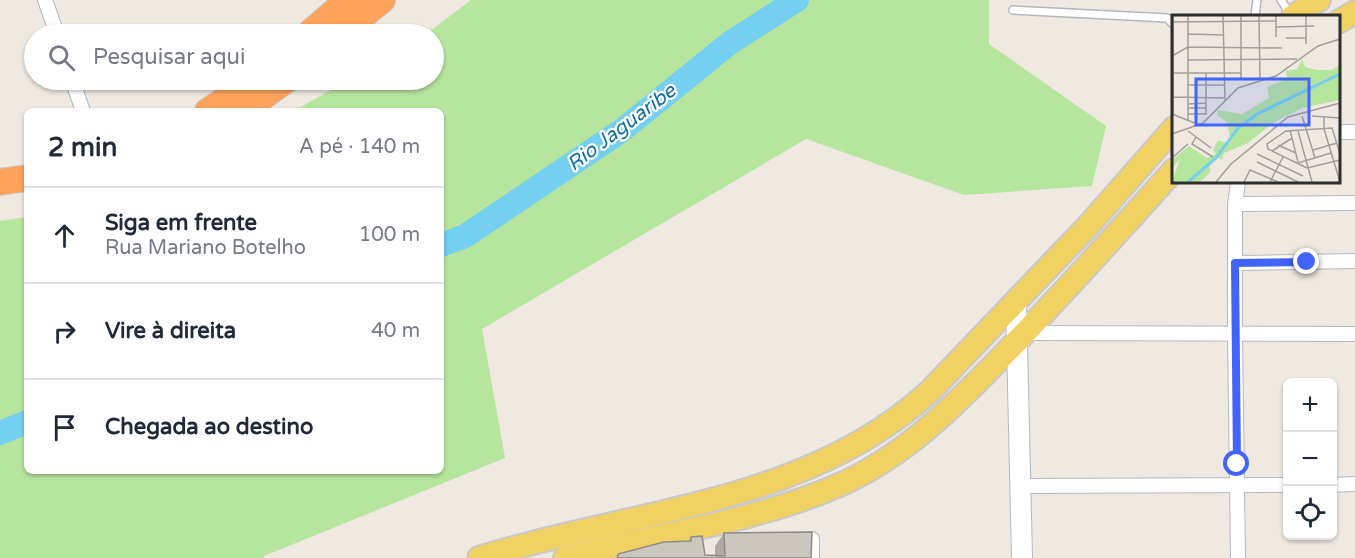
<!DOCTYPE html>
<html lang="pt">
<head>
<meta charset="utf-8">
<style>
	body { margin:0; font-family:"Varela Round",sans-serif; background:#f2f2f3; color:#1f2937 }
	.controls { position:absolute; right:18px; bottom:18px; display:grid; overflow:hidden; border-radius:9px; box-shadow:0 2px 4px #0004 }
	.controls button { width:54px; height:54px; display:grid; place-items:center; padding:0; border:0; border-bottom:2px solid #e0e1e3; background:#fff; color:#1f2937; font:30px sans-serif }
	.stop { position:absolute; width:18px; height:18px; margin:-14px; border:4px solid #4264fb; border-radius:50%; background:#fff }
	.stop.end { background:#4264fb; border-color:#fff; box-shadow:0 2px 6px #0008 }
	.list { margin:0; padding:0; list-style:none }
	h2 { display:flex; justify-content:space-between; align-items:center; height:78px; margin:0; padding:0 24px; font-size:26px }
	h2 small { font-size:20px; font-weight:400; color:#747a83 }
	.list li { display:grid; grid-template-columns:39px 1fr auto; gap:18px; align-items:center; box-sizing:border-box; height:96px; padding:0 24px; border-top:2px solid #e0e1e3 }
	.list b { display:block; font-size:22px; white-space:nowrap }
	.list p { margin:0; font-size:20px; white-space:nowrap; color:#747a83 }
	.list em { font-size:20px; font-style:normal; color:#747a83 }
	.icon { flex:none; width:33px; height:33px; fill:none; stroke:currentColor; stroke-width:2; stroke-linecap:round; stroke-linejoin:round }
	.map { position:relative; flex:none; width:1355px; height:558px; overflow:hidden }
	.search { position:absolute; background:#fff; box-shadow:0 2px 4px #0004; left:24px; top:24px; width:420px; height:66px; display:flex; align-items:center; gap:15px; box-sizing:border-box; padding:0 21px; border-radius:33px; color:#747a83; font-size:22px }
	.panel { position:absolute; background:#fff; box-shadow:0 2px 4px #0004; left:24px; top:108px; width:420px; height:366px; border-radius:9px }
	.map>svg:first-child { display:block }
	.green { fill:#b6e59e }
	.lines { fill:none; stroke-linecap:round; stroke-linejoin:round }
	.river { stroke:#75cff0; stroke-width:24 }
	.lane-casing { stroke:#b4b7c1; stroke-width:10 }
	.street-casing { stroke:#b4b7c1; stroke-width:16 }
	.secondary-casing { stroke:#b4b7c1; stroke-width:22 }
	.primary-casing { stroke:#c9c9c9; stroke-width:26 }
	.highway-casing { stroke:#c9c9c9; stroke-width:28 }
	.lane { stroke:#fff; stroke-width:7 }
	.street { stroke:#fff; stroke-width:14 }
	.secondary { stroke:#fff; stroke-width:20 }
	.primary { stroke:#f2d163; stroke-width:22 }
	.highway { stroke:#ffa35c; stroke-width:26 }
	.wall { fill:#afaba4 }
	.building { fill:#cbc7bf; stroke:#8e8b86; stroke-width:1.5 }
	.route { stroke:#4264fb; stroke-width:8 }
	.labels { text-anchor:middle; stroke-width:4.5; stroke-linejoin:round; paint-order:stroke }
	.water-label { font-size:20px; font-style:italic; fill:#0d6fa3; stroke:#fff }
	.inset-river { fill:none; stroke:#75cff0; stroke-width:3 }
	.inset-road { fill:none; stroke:#a29e99; stroke-width:1.5 }
	.view { fill:#4264fb; fill-opacity:0.15; stroke:#4264fb; stroke-width:3 }
	.inset-edge { fill:none; stroke:#2e2e2e; stroke-width:3 }
</style>
</head>
<body>
<div class="map">
<svg width="1355" height="558" viewBox="0 0 1355 558">
	<rect width="100%" height="100%" fill="#efe9e1"/>
	<!-- green -->
	<polygon class="green" points="471,0 989,0 989,44 1106,126 1092,186 964,195 806,139 482,329 505,458 264,556 264,558 0,558 0,221 27,217 27,471 441,471 441,111 294,111 348,80 434,80 434,34 426,34"/>
	<g class="lines">
		<!-- river -->
		<g class="river">
			<polyline points="441,245 465,236 621,131 731,42 797,0"/>
			<polyline points="0,433 27,422"/>
		</g>
		<!-- lane casing -->
		<g class="lane-casing">
			<g id="lane">
				<polyline points="1281,0 1291,15"/>
				<polyline points="1013,10 1167,18 1174,25"/>
				<polyline points="1255,16 1257,0"/>
			</g>
		</g>
		<!-- street casing -->
		<g class="street-casing">
			<g id="street">
				<polyline points="45,0 57,34"/>
				<polyline points="72,80 83,111"/>
				<polyline points="1338,132 1355,132"/>
				<polyline points="1238,182 1235,204 1235,334 1238,558"/>
				<polyline points="1235,204 1355,203"/>
				<polyline points="1235,263 1355,261"/>
				<polyline points="1027,333 1355,334"/>
				<polyline points="1332,485 1355,484"/>
				<polyline points="1021,486 1288,485"/>
				<polyline points="812,558 812,539"/>
			</g>
		</g>
		<!-- secondary casing -->
		<g class="secondary-casing">
			<polyline id="secondary" points="1016,300 1022,558"/>
		</g>
		<!-- primary casing -->
		<g class="primary-casing">
			<g id="primary">
				<polyline points="1293,16 1319,0"/>
				<polyline points="1338,22 1355,12"/>
				<path d="M479 558C631 510 808 504 930 391L1087 227 1174 128"/>
				<path d="M565 558C656 534 751 523 837 486 909 455 963 397 1017 341 1070 286 1122 228 1174 170"/>
			</g>
		</g>
		<!-- highway casing -->
		<g class="highway-casing">
			<g id="highway">
				<polyline points="309,34 348,0"/>
				<polyline points="340,34 382,0"/>
				<polyline points="208,111 257,80"/>
				<polyline points="243,111 286,80"/>
				<polyline points="0,182 27,178"/>
			</g>
		</g>
		<!-- lane -->
		<use href="#lane" class="lane"/>
		<!-- street -->
		<use href="#street" class="street"/>
		<!-- secondary -->
		<use href="#secondary" class="secondary"/>
		<!-- primary -->
		<use href="#primary" class="primary"/>
		<!-- highway -->
		<use href="#highway" class="highway"/>
	</g>
	<!-- wall -->
	<polygon class="wall" points="724,533 811,558 615,558 618,554 688,541 691,537 705,555 715,556 715,546"/>
	<!-- building -->
	<polygon class="building" points="812,532 811,558 618,558 618,554 664,542 691,541 691,537 702,536 705,555 725,556 724,533"/>
	<g class="lines">
		<!-- route -->
		<polyline class="route" points="1237,464 1235,263 1307,262"/>
	</g>
	<g class="labels">
		<!-- water labels -->
		<g class="water-label">
			<text transform="translate(621 127) rotate(-37)" y="7">Rio Jaguaribe</text>
		</g>
	</g>
	<!-- overview -->
	<g transform="translate(1172 15)">
		<rect width="168" height="168" fill="#efe9e1"/>
		<path d="M130 44 133 52 145 55H160L168 50V85L130 93 101 108 76 128 52 138 50 145 45 142 38 150V158L28 167H0L8 144 0 153V145L17 131 35 143 44 139 41 135 46 125 54 128 58 122 55 107 45 100 46 95 70 99 97 83 95 72 115 64 114 56 125 54Z" fill="#b6e59e"/>
		<path class="inset-river" d="M16 167 44 143 66 113 85 99 168 59"/>
		<path class="inset-road" d="M1 1V99M16 1V106M51 1 53 85M69 1V65M87 1 88 66M104 1V22M134 1V29M0 7 104 6M104 12 142 11M16 19 51 20M114 23H134M0 41 16 32 110 33M16 45 125 44M1 58H70M16 70H52M1 82 52 83M16 89 34 88M16 93H34M0 99 25 109M16 99H34V58M130 101 143 143M140 101 168 103M152 101V114L168 167M118 115 126 147M16 116 39 133M126 116 140 167M0 119 31 108 66 73 104 61 146 31 168 24M24 122 20 129 41 142M106 130 124 138M141 135 165 128M100 136 120 123M85 139 131 161M0 143 16 129M85 147 126 167M126 148 159 138M135 153 96 134 95 129 114 116 160 113 168 139M135 153 168 145M44 167 59 149 116 102 168 88M72 167 78 155 106 167M98 167 111 142"/>
		<path class="view" d="M24 64H137V110H24Z"/>
		<rect width="168" height="168" class="inset-edge"/>
	</g>
</svg>
<div class="controls">
<button>+</button>
<button>−</button>
<button><svg class="icon" aria-label="locate" viewBox="0 0 24 24"><circle cx="12" cy="12" r="6"/><path d="M12 2v4M12 18v4M2 12h4M18 12h4"/></svg></button>
</div>
<div class="stop" style="left:1237px;top:464px"></div>
<div class="stop end" style="left:1307px;top:262px"></div>
<div class="search"><svg class="icon" aria-label="search" viewBox="0 0 24 24"><circle cx="10" cy="10" r="6"/><path d="M15 15l6 6"/></svg>Pesquisar aqui</div>
<section class="panel">
<h2>2 min<small>A pé · 140 m</small></h2>
<ul class="list">
<li><svg class="icon" aria-label="ahead" viewBox="0 0 24 24"><path d="M12 20V5M6 11l6-6 6 6"/></svg><div><b>Siga em frente</b><p>Rua Mariano Botelho</p></div><em>100 m</em></li>
<li><svg class="icon" aria-label="right" viewBox="0 0 24 24"><path d="M7 20v-9h11M14 6l5 5-5 5"/></svg><div><b>Vire à direita</b></div><em>40 m</em></li>
<li><svg class="icon" aria-label="arrive" viewBox="0 0 24 24"><path d="M6 21V4h12l-3 4 3 4H6"/></svg><div><b>Chegada ao destino</b></div></li>
</ul>
</section>
</div>
</body>
</html>
